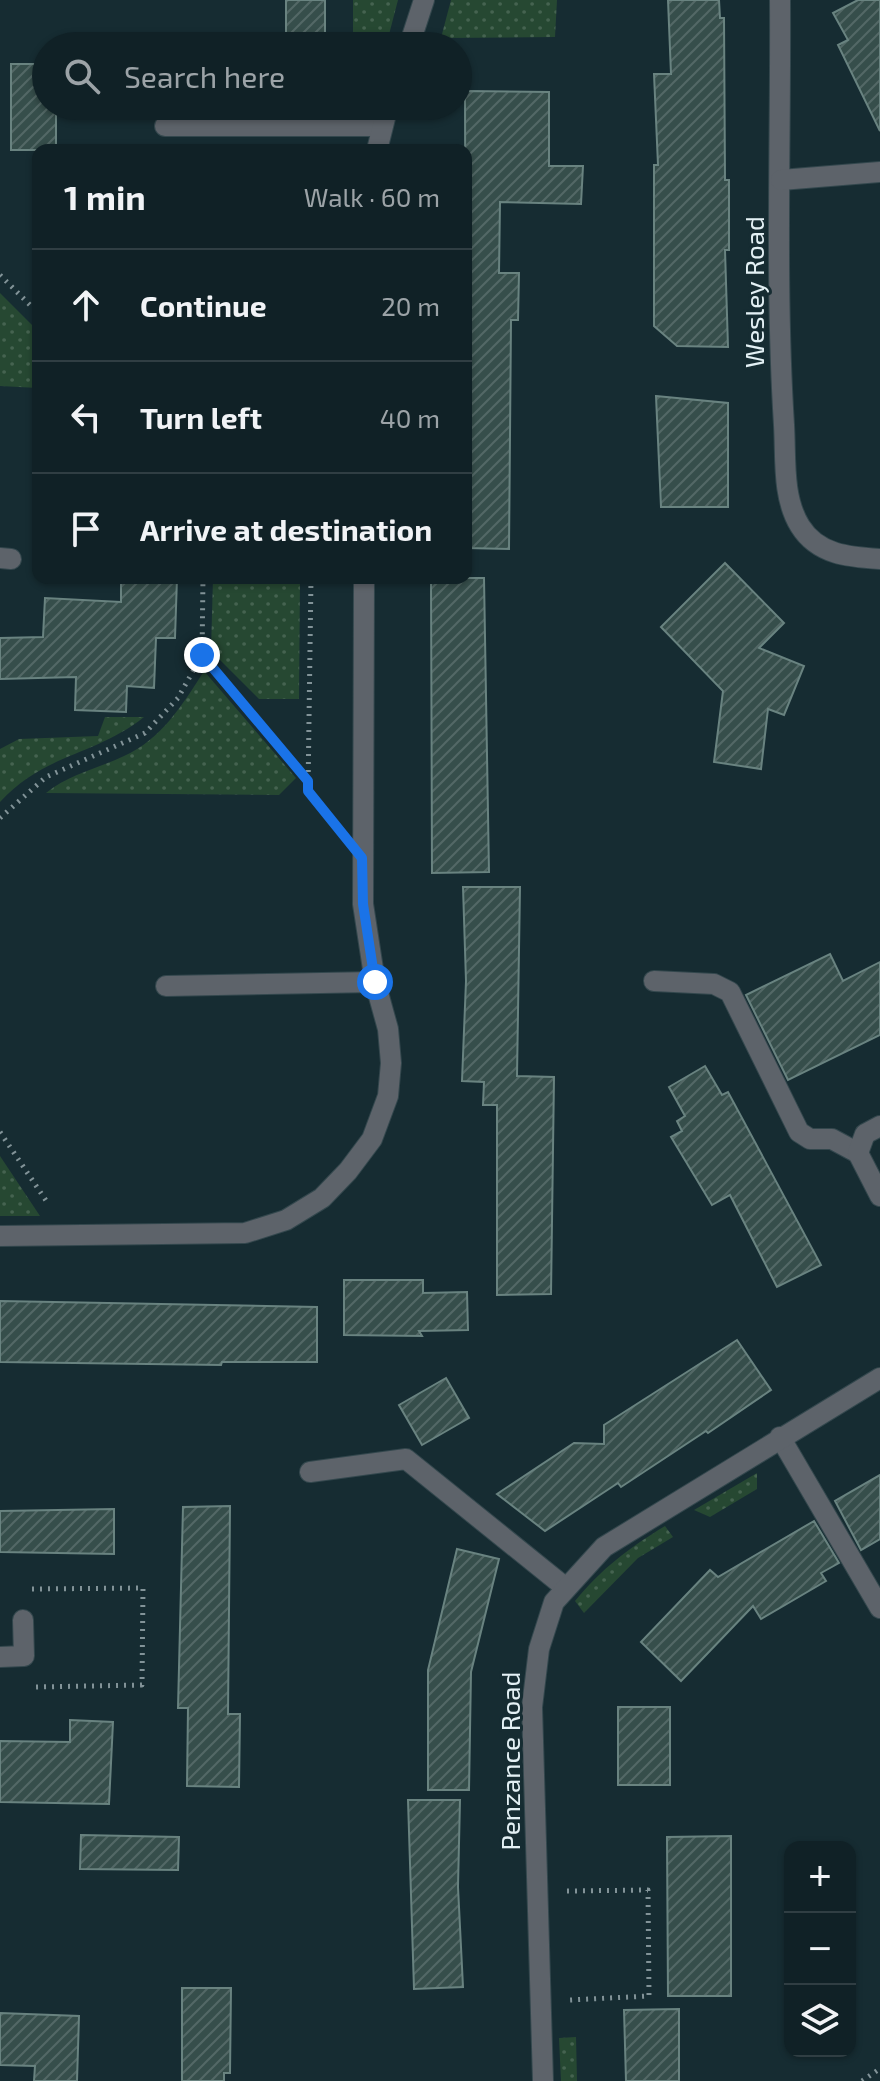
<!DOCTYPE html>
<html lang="en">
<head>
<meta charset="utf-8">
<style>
	body { margin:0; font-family:"Exo 2",sans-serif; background:#19292e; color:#f1f3f6 }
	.controls { position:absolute; right:24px; bottom:24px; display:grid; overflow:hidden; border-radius:16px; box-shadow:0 2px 6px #0004 }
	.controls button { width:72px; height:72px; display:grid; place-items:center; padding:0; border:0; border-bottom:2px solid #303e43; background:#102126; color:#f1f3f6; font:40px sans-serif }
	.stop { position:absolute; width:24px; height:24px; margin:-18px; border:6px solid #1a73e8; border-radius:50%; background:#fff }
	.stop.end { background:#1a73e8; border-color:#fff; box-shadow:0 2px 8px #0008 }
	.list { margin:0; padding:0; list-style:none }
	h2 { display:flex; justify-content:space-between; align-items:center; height:104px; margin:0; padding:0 32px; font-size:34px }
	h2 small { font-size:26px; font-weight:400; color:#9ca3a7 }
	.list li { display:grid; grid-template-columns:52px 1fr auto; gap:24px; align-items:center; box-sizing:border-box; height:112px; padding:0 32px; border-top:2px solid #303e43 }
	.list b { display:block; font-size:30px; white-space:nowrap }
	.list em { font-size:26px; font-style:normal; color:#9ca3a7 }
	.icon { flex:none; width:44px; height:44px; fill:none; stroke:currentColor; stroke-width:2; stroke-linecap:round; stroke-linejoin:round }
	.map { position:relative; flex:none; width:880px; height:2081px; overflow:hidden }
	.search { position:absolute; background:#102126; box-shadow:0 2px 6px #0004; left:32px; top:32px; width:440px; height:88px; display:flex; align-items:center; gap:20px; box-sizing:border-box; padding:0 28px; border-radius:44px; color:#9ca3a7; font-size:30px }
	.panel { position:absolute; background:#102126; box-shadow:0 2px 6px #0004; left:32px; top:144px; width:440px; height:440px; border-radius:16px }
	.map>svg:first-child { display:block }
	.grass { fill:url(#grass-dots) }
	.building { fill:url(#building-hatch); stroke:#698380; stroke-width:2 }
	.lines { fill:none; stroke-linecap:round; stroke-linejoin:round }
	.service-casing { stroke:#33474d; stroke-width:22 }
	.minor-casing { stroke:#33474d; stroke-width:22 }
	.path { stroke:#829398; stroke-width:5; stroke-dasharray:2 6; stroke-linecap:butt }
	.service { stroke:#5d636a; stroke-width:20 }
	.minor { stroke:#5d636a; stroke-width:20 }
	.route { stroke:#1a73e8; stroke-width:10 }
	.labels { text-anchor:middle; stroke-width:6; stroke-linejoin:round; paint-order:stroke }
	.street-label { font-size:26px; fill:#e3f0f4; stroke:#162c32 }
</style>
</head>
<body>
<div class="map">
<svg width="880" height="2081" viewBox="0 0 880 2081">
	<defs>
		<pattern id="grass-dots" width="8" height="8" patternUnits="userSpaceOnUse" patternTransform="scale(2)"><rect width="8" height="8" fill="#264832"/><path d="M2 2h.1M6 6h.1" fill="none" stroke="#456350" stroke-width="1.8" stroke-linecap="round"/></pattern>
		<pattern id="building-hatch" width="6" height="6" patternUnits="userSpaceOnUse" patternTransform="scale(2)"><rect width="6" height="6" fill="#364e4b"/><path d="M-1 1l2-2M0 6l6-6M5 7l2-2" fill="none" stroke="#536866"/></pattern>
	</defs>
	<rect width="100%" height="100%" fill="#162c32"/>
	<!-- grass -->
	<g class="grass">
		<polygon points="353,0 398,0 386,46 353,46"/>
		<polygon points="451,0 557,0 555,37 441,38"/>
		<polygon points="0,293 38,331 38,388 0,386"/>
		<polygon points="213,578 300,578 299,699 259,699 211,651"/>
		<path d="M204 671 296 778 279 795 46 793C69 774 97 769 124 756 161 740 183 704 204 671Z"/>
		<path d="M105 717H144C95 756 45 753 0 802V749L19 739 98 736Z"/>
		<polygon points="0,1156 40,1216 0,1216"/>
		<polygon points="757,1473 757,1489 710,1517 694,1510"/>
		<path d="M665 1526 673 1537 638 1558 584 1613 575 1601C602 1568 629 1548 665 1526Z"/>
		<polygon points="576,2037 577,2081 561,2081 559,2038"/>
	</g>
	<!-- building -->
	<g class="building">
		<rect x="286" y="0" width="39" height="46"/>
		<polygon points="668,0 719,0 720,18 724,18 725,180 729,180 729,250 725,250 728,347 677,346 654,326 654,165 658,165 654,74 671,74"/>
		<polygon points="858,0 880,0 880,131 838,45 848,40 833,13"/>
		<polygon points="11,64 46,64 46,106 56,106 56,150 11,150"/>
		<polygon points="465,91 549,92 549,166 583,166 581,204 500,202 499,273 519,273 518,320 511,320 509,549 466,548"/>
		<polygon points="656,396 728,403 728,507 661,507"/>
		<polygon points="725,563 784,623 759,648 804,666 784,715 768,709 761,769 714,762 723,691 661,627"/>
		<polygon points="121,578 177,578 175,638 156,638 154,688 127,686 126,712 75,710 76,677 0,679 0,638 43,637 45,598 121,602"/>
		<polygon points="431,578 484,578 489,872 432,873"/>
		<polygon points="463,887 520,887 517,1076 554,1077 551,1294 497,1295 497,1105 483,1105 484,1082 462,1081 466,981"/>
		<polygon points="830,954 843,981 880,962 880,1035 788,1080 746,995"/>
		<polygon points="705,1066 722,1095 728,1092 821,1265 777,1287 730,1195 712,1205 671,1137 682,1131 677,1121 685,1116 669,1087"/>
		<polygon points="344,1280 423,1280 423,1293 467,1292 468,1330 419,1331 422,1336 344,1335"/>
		<polygon points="0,1301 317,1307 317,1362 222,1362 221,1365 0,1362"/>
		<polygon points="737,1340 771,1390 708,1433 706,1431 621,1487 618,1483 545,1531 497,1494 574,1443 604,1444 604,1425"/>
		<polygon points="446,1378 469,1418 422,1445 399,1405"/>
		<polygon points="880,1475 880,1539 861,1550 835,1501"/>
		<polygon points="230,1506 228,1714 240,1714 239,1787 187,1786 188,1708 178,1708 183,1507"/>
		<polygon points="114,1509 114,1554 0,1552 0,1511"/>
		<polygon points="814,1521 839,1563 821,1573 826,1581 761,1619 753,1606 681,1681 641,1642 710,1570 718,1577"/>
		<polygon points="457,1549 499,1559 471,1672 469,1790 428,1790 428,1670"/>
		<rect x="618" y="1707" width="52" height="78"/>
		<polygon points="70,1720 113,1722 109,1804 0,1802 0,1741 70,1742"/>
		<polygon points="408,1800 460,1800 458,1887 463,1987 414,1989"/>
		<polygon points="81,1835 179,1837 178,1870 80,1869"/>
		<polygon points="731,1836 731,1996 668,1996 667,1837"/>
		<polygon points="182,1988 231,1988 230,2073 224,2073 224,2081 182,2081"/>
		<polygon points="679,2009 679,2081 626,2081 624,2010"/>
		<polygon points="0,2013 79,2016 77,2081 34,2081 35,2066 0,2065"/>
	</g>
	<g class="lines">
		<!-- service casing -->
		<g class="service-casing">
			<g id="service">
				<polyline points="654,981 714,984 730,992 799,1132 810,1139 832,1139 858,1153"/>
				<polyline points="310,1472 406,1459 566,1588"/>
			</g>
		</g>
		<!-- minor casing -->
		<g class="minor-casing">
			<g id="minor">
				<path d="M780 0C781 141 775 284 784 425 786 458 782 497 800 526 818 555 849 557 880 559"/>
				<polyline points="409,46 424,0"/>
				<polyline points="165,126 381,126"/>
				<polyline points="377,150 388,106"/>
				<polyline points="781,180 880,172"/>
				<polyline points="0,558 11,559"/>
				<polyline points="166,986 375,982"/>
				<polyline points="880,1126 865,1134 858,1153 880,1196"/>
				<polyline points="0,1236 245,1233 286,1220 322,1198 348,1171 372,1139 388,1096 391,1063 388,1029 375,982 363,904 364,578"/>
				<polyline points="780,1437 880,1608"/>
				<polyline points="0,1657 24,1656 23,1620"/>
				<polyline points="543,2081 532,1707 539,1649 554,1602 604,1547 880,1378"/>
			</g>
		</g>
		<!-- path -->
		<g class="path">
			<polyline points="0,275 38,313"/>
			<polyline points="311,578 308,791 332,821"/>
			<polyline points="202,655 307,780"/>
			<polyline points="0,818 46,777 145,733 178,698 202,655 203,578"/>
			<polyline points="0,1132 47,1202"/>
			<polyline points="32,1589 143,1588 142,1685 36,1687"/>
			<polyline points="567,1891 648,1890 649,1996 570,2000"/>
			<polyline points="862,2081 878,2070 880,2073"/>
		</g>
		<!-- service -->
		<use href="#service" class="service"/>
		<!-- minor -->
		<use href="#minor" class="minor"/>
	</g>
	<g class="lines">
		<!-- route -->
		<polyline class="route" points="202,655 308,781 308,791 362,858 363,904 375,982"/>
	</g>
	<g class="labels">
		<!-- street labels -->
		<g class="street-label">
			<text transform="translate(755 292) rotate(-90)" y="9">Wesley Road</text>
			<text transform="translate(511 1761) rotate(-90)" y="9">Penzance Road</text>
		</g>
	</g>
</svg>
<div class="controls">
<button>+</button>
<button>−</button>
<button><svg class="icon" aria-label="layers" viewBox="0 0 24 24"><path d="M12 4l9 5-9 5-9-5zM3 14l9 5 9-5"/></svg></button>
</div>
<div class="stop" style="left:375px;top:982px"></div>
<div class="stop end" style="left:202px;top:655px"></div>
<div class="search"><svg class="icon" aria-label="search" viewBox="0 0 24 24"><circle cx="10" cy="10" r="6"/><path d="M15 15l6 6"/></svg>Search here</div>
<section class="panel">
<h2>1 min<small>Walk · 60 m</small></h2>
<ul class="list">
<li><svg class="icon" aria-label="ahead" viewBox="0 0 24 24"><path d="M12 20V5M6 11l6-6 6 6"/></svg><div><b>Continue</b></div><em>20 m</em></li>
<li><svg class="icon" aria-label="left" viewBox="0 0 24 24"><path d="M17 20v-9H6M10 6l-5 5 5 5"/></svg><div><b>Turn left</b></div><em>40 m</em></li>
<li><svg class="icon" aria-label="arrive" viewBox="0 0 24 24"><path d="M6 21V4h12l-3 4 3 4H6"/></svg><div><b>Arrive at destination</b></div></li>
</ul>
</section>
</div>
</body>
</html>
